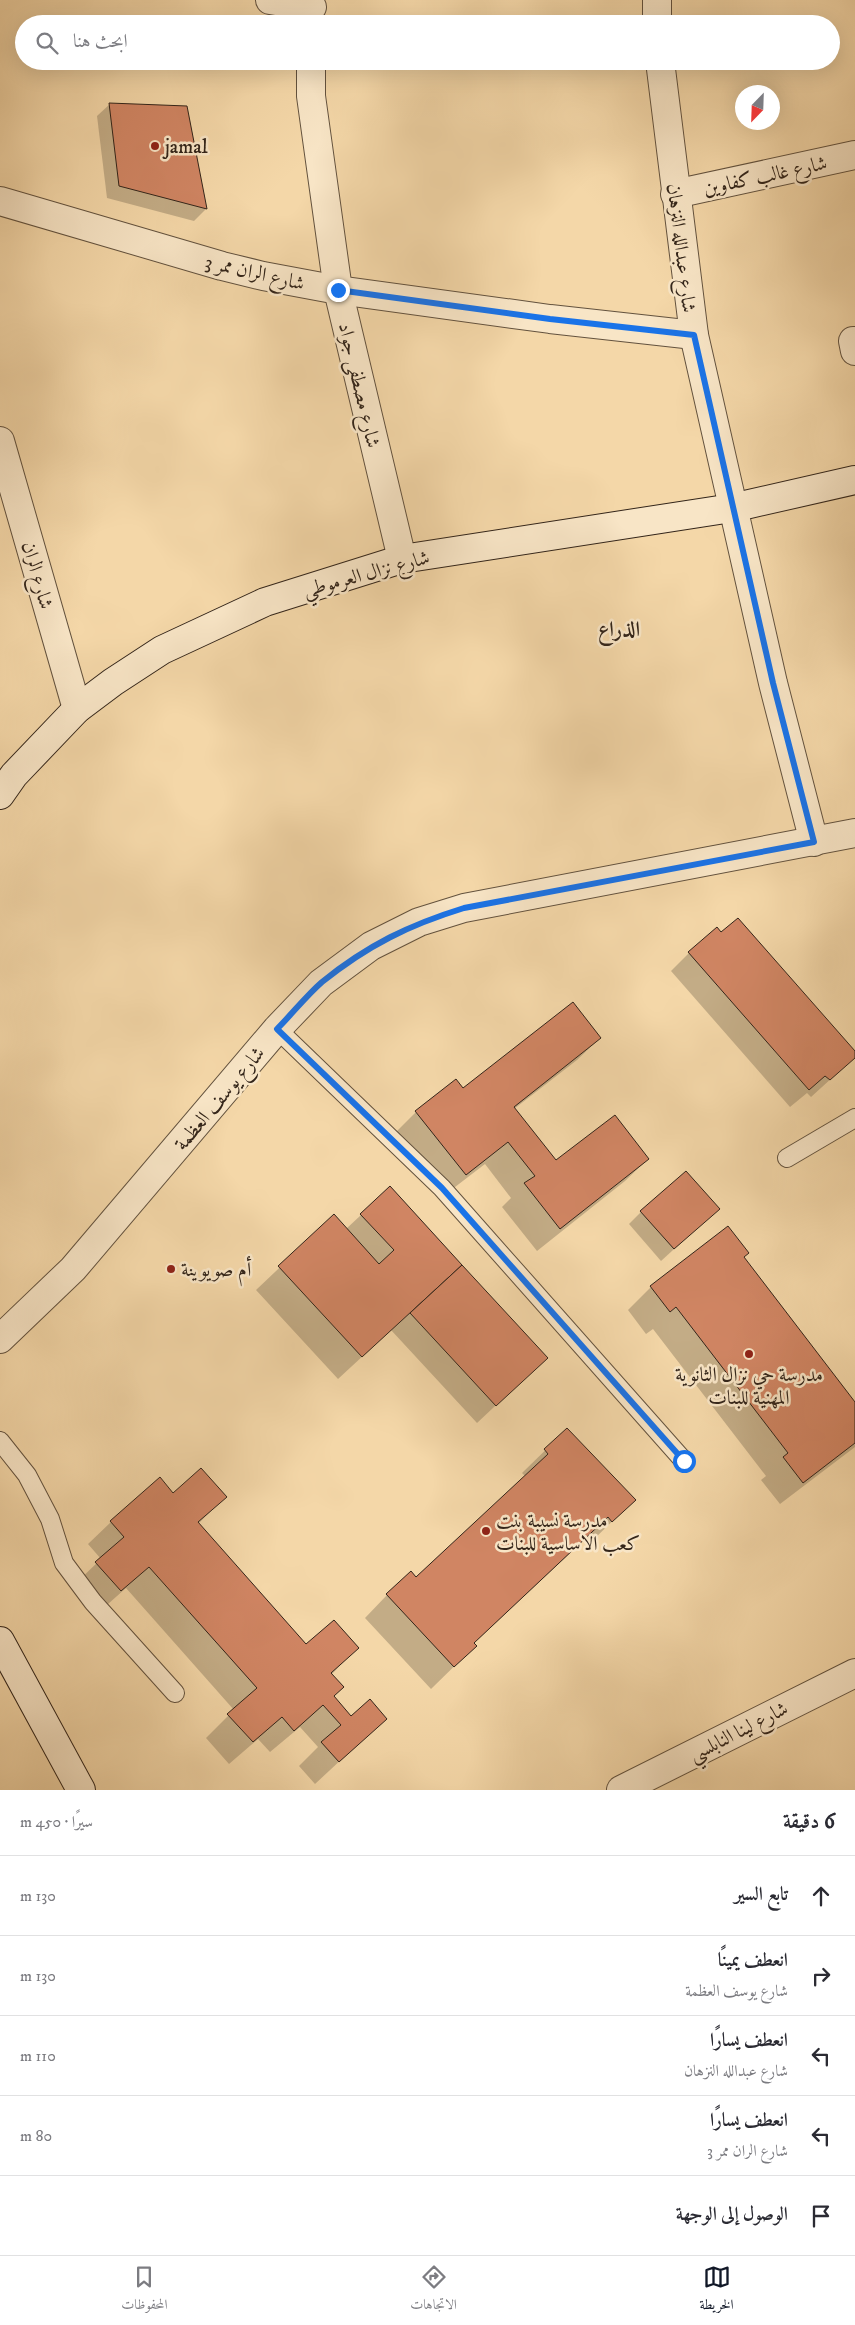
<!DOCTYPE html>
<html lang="ar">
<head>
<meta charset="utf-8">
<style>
	body { margin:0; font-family:"IM FELL DW Pica",Amiri,serif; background:#f2f2f3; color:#2b2b33; direction:rtl }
	.compass { position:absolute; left:735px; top:85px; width:45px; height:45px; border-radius:50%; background:#fff; box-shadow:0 5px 20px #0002; rotate:203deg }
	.stop { position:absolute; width:15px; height:15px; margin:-11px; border:4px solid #1a73e8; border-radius:50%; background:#fff }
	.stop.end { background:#1a73e8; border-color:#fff; box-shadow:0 1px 5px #0008 }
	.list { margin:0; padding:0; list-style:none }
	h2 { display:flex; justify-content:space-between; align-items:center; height:65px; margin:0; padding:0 20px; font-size:21px }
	h2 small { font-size:16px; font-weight:400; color:#7c7c81 }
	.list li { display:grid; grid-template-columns:32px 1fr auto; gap:15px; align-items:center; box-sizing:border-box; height:80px; padding:0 20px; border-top:1px solid #e1e1e2 }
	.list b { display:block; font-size:19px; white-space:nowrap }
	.list p { margin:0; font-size:16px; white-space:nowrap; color:#7c7c81 }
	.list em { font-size:16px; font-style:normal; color:#7c7c81 }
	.icon { flex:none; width:28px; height:28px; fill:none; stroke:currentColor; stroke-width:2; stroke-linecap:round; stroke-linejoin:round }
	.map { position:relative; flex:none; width:855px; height:1790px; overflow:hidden; direction:ltr }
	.search { position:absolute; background:#fff; box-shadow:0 5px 20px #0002; left:15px; right:15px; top:15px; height:55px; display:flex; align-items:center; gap:12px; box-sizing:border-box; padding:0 18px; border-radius:28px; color:#7c7c81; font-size:19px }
	.sheet { height:465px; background:#fff }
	nav { display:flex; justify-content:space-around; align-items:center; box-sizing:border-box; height:70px; border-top:1px solid #e1e1e2; background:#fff; font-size:14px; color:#7c7c81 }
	nav a { display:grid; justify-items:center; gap:2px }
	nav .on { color:#111827 }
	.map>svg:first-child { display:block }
	.shadow { fill:#0003 }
	.building { fill:#d08563; stroke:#33251a }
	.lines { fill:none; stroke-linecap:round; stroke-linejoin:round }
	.lane-casing { stroke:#63523e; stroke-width:20 }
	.street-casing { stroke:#63523e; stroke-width:30 }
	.secondary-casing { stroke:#33251a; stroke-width:30 }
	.lane { stroke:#f8e5c6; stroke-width:18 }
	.street { stroke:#f8e5c6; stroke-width:28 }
	.secondary { stroke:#f8e5c6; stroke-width:28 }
	.route { stroke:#1a73e8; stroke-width:6 }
	.poi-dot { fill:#8f2418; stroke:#f8e5c6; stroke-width:2 }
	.labels { text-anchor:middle; stroke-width:5; stroke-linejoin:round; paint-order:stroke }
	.poi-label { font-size:20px; fill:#33251a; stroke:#f8e5c6; text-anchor:start }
	.street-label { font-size:20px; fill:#33251a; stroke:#f8e5c6 }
	.neighbourhood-label { font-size:21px; font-weight:bold; fill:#33251a; stroke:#f8e5c6 }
</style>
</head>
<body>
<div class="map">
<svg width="855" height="1790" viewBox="0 0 855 1790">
	<rect width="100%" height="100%" fill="#f4d7a8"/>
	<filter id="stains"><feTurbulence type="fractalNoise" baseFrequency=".004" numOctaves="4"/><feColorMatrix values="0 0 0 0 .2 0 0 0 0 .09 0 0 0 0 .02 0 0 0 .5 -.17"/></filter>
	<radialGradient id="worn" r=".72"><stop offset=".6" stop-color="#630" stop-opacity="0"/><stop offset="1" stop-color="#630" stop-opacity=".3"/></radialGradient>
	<!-- shadow -->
	<g class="shadow">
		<polygon points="110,104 206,209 194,221 107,198 97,116"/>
		<polygon points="689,953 855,1053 855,1057 811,1097 807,1093 790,1107 671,971"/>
		<polygon points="600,1038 577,1060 514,1109 556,1162 648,1159 625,1181 537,1251 502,1207 511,1198 485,1164 442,1197 393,1135 416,1112 456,1080 463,1090"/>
		<polygon points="390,1188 546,1358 477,1423 391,1330 338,1379 256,1290 334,1216 346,1229"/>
		<polygon points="718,1209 661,1261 629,1224 641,1212"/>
		<polygon points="728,1228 743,1257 855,1404 855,1447 780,1504 761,1480 766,1476 653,1329 646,1334 628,1310 651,1287"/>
		<polygon points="567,1429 634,1500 589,1544 585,1539 473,1644 475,1646 431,1689 365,1618 387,1595 416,1579 526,1477 522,1473"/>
		<polygon points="173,1494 226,1496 198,1524 306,1646 357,1648 331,1675 333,1697 351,1718 385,1719 315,1784 299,1766 318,1747 300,1727 270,1752 258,1739 229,1764 206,1738 234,1710 126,1588 98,1613 73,1586 101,1559 88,1544 111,1522"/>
	</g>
	<!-- building -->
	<g class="building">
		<polygon points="109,103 187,106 207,209 119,186"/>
		<polygon points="738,918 855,1051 855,1058 830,1080 825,1076 809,1090 688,952 717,927 721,932"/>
		<polygon points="573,1002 601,1038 514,1107 556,1160 615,1115 649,1159 560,1229 524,1183 535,1176 508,1142 466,1175 415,1111 456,1079 463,1088"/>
		<polygon points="686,1171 720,1209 674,1249 640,1211"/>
		<polygon points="390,1186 462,1265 362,1357 278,1266 334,1214 379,1264 394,1250 360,1214"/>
		<polygon points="728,1226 749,1253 744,1257 855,1402 855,1443 803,1483 783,1457 788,1453 676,1307 670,1312 650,1286"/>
		<polygon points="462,1265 548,1358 496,1406 410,1313"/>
		<polygon points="567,1428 636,1500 612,1522 608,1517 474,1643 477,1646 454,1667 386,1594 411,1571 416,1577 548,1454 544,1449"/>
		<polygon points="201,1468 227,1497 198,1522 306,1644 334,1620 359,1648 331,1673 344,1687 334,1696 351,1716 370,1699 387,1719 339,1762 321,1742 341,1725 323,1705 294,1731 282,1717 253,1742 227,1714 257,1688 149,1567 121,1591 95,1562 124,1537 110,1521 160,1477 173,1493"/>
	</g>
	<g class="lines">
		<!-- lane casing -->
		<g class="lane-casing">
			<g id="lane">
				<polyline points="277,1029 442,1188 684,1461"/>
				<polyline points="787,1158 855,1118"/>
				<polyline points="0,1441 27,1475 50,1519 64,1563 93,1602 175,1693"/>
			</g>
		</g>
		<!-- street casing -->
		<g class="street-casing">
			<g id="street">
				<polyline points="270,0 312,7"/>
				<polyline points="657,24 657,0"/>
				<polyline points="311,61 311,96 338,290 402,559"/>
				<polyline points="660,61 694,335 773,683 814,842"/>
				<polyline points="675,194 855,155"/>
				<polyline points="0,201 222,266 263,276 338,290 550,319 694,335"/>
				<polyline points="853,341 855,351"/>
				<polyline points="0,441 77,709"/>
				<polyline points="0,1339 73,1269 277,1029 321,983 371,946 419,922 464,908 855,833"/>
				<polyline points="621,1790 855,1673"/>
			</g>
		</g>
		<!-- secondary casing -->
		<g class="secondary-casing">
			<g id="secondary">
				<polyline points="0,795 14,775 77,709 113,682 162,650 265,602 402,559 732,508 855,480"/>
				<polyline points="0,1641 81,1790"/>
			</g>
		</g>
		<!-- lane -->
		<use href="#lane" class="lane"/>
		<!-- street -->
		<use href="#street" class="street"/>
		<!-- secondary -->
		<use href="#secondary" class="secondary"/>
	</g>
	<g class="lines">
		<!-- route -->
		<path class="route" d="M338 290 550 319 694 335 773 683 814 842 464 908C409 925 368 945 322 982 306 996 292 1014 277 1029L442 1188 684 1461"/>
	</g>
	<!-- markers -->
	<g class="poi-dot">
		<circle cx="155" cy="146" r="5"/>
		<circle cx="171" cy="1269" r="5"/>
		<circle cx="749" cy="1354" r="5"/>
		<circle cx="486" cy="1531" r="5"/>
	</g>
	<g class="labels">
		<!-- poi labels -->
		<g class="poi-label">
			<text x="165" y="153">jamal</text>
			<text x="181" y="1276">أم صويوينة</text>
			<text x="749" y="1381" text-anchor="middle">مدرسة حي نزال الثانوية<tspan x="749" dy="23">المهنية للبنات</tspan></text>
			<text x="496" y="1527">مدرسة نسيبة بنت<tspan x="496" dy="23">كعب الاساسية للبنات</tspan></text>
		</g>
		<!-- street labels -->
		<g class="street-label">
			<text transform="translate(765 175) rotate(-12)" y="7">شارع غالب كفاوين</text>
			<text transform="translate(682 248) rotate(83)" y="7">شارع عبدالله النزهان</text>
			<text transform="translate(255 272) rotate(13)" y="7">شارع الران ممر 3</text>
			<text transform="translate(360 385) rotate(77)" y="7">شارع مصطفى جواد</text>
			<text transform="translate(366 573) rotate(-15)" y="7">شارع نزال العرموطي</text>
			<text transform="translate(38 575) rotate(74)" y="7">شارع الران</text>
			<text transform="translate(219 1098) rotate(-50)" y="7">شارع يوسف العظمة</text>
			<text transform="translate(738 1731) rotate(-27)" y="7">شارع لينا النابلسي</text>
		</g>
		<!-- neighbourhood labels -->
		<g class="neighbourhood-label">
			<text x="619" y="636">الذراع</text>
		</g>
	</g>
	<rect width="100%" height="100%" filter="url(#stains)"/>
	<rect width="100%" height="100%" fill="url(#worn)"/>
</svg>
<svg class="compass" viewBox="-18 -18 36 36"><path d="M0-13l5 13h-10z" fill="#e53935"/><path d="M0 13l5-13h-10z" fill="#7c7c81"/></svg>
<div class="stop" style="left:684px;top:1461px"></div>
<div class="stop end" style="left:338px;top:290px"></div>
<div class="search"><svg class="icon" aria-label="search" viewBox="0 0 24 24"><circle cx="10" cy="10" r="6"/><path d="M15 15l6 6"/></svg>ابحث هنا</div>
</div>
<section class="sheet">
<h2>6 دقيقة<small>سيرًا · 450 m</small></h2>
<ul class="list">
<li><svg class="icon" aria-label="ahead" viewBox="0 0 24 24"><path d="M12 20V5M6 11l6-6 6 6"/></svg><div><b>تابع السير</b></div><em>130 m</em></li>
<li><svg class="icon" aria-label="right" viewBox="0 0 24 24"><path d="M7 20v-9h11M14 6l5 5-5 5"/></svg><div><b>انعطف يمينًا</b><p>شارع يوسف العظمة</p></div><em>130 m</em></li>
<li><svg class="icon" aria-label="left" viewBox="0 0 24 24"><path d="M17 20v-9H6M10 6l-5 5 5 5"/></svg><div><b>انعطف يسارًا</b><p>شارع عبدالله النزهان</p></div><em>110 m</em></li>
<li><svg class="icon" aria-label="left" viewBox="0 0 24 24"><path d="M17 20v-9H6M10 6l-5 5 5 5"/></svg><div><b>انعطف يسارًا</b><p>شارع الران ممر 3</p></div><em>80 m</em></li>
<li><svg class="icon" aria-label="arrive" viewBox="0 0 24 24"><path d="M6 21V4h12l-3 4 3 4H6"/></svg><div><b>الوصول إلى الوجهة</b></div></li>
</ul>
</section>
<nav>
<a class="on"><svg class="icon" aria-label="map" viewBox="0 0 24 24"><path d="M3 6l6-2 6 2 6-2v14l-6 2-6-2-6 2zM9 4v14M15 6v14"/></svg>الخريطة</a>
<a><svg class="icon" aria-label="directions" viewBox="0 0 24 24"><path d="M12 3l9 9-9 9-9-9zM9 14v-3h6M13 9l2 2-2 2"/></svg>الاتجاهات</a>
<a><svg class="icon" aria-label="saved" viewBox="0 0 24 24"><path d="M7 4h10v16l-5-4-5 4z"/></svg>المحفوظات</a>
</nav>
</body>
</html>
